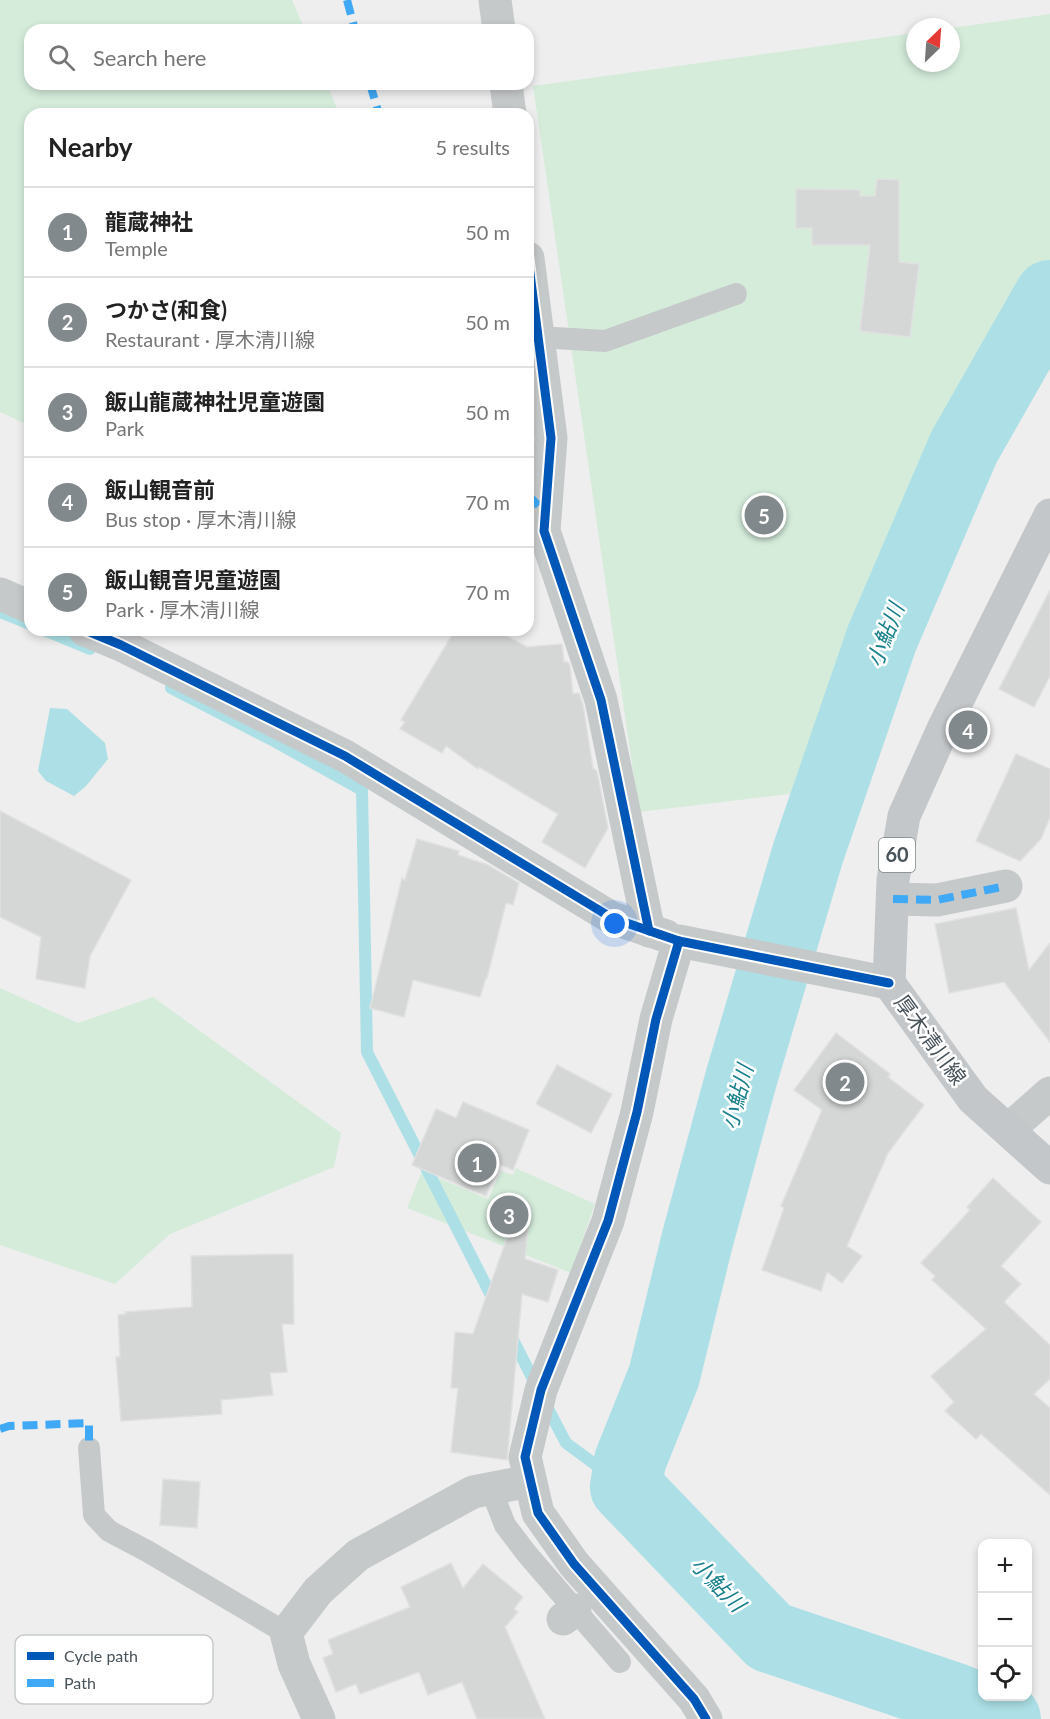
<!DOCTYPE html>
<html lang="en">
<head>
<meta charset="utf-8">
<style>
	body { margin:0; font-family:Lato,"Noto Sans JP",sans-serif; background:#f2f2f2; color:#222 }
	.controls { position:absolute; right:18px; bottom:18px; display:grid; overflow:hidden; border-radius:12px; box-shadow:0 3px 9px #0003 }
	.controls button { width:54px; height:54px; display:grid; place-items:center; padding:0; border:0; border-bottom:2px solid #e0e0e0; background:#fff; color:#222; font:30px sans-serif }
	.compass { position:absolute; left:906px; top:18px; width:54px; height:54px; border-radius:50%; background:#fff; box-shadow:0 3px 9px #0003; rotate:25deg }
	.you { position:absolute; left:615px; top:924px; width:21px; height:21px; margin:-15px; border:4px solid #fff; border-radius:50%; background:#1a73e8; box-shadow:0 0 0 9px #1a73e833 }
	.badge { display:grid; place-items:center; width:39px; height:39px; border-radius:50%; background:#82898d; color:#fff; font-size:20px; font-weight:700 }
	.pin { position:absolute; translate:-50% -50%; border:3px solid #fff; box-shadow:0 2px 6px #0006 }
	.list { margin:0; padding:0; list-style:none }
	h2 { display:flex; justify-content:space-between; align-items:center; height:78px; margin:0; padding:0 24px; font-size:26px }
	h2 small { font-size:20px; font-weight:400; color:#767676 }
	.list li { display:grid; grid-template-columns:39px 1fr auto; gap:18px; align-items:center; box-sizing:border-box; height:90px; padding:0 24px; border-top:2px solid #e0e0e0 }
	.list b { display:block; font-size:22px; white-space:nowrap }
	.list p { margin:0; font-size:20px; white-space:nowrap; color:#767676 }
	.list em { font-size:20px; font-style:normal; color:#767676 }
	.icon { flex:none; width:33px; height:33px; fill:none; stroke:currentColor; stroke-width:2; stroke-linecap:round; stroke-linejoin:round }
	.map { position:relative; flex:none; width:1050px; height:1719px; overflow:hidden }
	.search { position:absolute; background:#fff; box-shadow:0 3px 9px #0003; left:24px; top:24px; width:510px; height:66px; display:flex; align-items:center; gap:15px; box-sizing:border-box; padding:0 21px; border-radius:18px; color:#767676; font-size:22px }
	.panel { position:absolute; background:#fff; box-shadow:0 3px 9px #0003; left:24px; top:108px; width:510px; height:528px; border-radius:18px }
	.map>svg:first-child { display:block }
	.green { fill:#d5ecdb }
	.water { fill:#ace0e6 }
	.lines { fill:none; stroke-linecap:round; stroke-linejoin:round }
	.stream { stroke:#ace0e6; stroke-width:12 }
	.river { stroke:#ace0e6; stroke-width:72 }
	.building { fill:#d5d6d6; stroke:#e0e0e1; stroke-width:1.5 }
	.service { stroke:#c6c9ca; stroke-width:22 }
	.pedestrian { stroke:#c6c9ca; stroke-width:33 }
	.minor { stroke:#c6c9ca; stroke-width:33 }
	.primary { stroke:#c4c7c9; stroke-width:33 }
	.quiet { stroke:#3fa9f5; stroke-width:8; stroke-dasharray:15 8; stroke-linecap:butt }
	.cycleway-casing { stroke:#fff; stroke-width:13 }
	.cycleway { stroke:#0057b8; stroke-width:9 }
	.labels { text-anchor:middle; stroke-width:5; stroke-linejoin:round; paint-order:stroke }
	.shield { fill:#fff; stroke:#7e868b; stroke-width:1.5 }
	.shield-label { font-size:20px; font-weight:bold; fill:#475259 }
	.street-label { font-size:21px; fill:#475259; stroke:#fff }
	.water-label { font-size:22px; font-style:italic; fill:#17808c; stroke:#fff }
	.key { fill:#fff; stroke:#c8cbcd; stroke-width:1.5 }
	.key-label { font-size:16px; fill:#475259 }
</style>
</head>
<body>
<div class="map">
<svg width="1050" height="1719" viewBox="0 0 1050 1719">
	<rect width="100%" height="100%" fill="#efeeee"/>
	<!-- green -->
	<g class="green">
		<polygon points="0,0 292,0 305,30 30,30 30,84 327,84 339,114 30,114 30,426 0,412"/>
		<polygon points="1050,14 1050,296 1022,304 814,791 639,812 533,86 915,33 915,63 951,63 951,28"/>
		<polygon points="0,988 78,1023 153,997 341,1133 334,1167 170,1234 115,1284 0,1245"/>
		<polygon points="516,1168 595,1204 571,1273 407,1208 422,1171 488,1199 501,1171 513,1175"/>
	</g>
	<!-- water -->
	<polygon class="water" points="50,708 67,709 105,743 108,759 86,786 74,796 46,781 38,771"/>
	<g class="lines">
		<!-- stream -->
		<g class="stream">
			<polyline points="0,612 30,624"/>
			<polyline points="44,630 90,649"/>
			<polyline points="171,688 274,741 362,790 367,1052 496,1305"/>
			<polyline points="510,1334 536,1385"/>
			<polyline points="544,1401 566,1443 626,1487"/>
		</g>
		<!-- river -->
		<polyline class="river" points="1005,1719 955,1699 770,1637 626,1487 630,1461 664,1376 697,1241 741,1079 808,853 882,638 964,447 1050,296"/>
	</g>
	<!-- building -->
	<g class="building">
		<polygon points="877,179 899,180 899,262 919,264 910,337 860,331 870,245 812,245 812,228 796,228 796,189 860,190 860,196 875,196"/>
		<polygon points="1050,590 1050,676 1034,707 999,689"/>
		<polygon points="455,630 496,630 527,647 562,644 564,662 568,662 570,666 573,694 579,693 583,705 593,768 597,771 608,828 585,868 542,842 558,814 479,767 478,769 446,746 442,753 400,729 405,722 401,720"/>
		<polygon points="1016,754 1050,769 1050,817 1041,839 1020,861 976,841"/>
		<polygon points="0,811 131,880 90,956 85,988 36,979 41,937 0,917"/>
		<polygon points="417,839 459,851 458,855 488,865 519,883 513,905 506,903 487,978 486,978 480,997 413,980 404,1017 370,1008 402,878 405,880"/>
		<polygon points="1016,908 1029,970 1050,943 1050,1042 1004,982 949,993 935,924"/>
		<polygon points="836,1033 890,1074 888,1077 924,1105 888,1153 847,1246 862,1256 842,1283 827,1272 821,1291 762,1270 784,1208 781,1206 822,1110 794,1090"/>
		<polygon points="557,1065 612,1094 591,1133 536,1104"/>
		<polygon points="463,1102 529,1130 513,1170 499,1164 486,1196 412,1165 436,1109 456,1118"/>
		<polygon points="993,1178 1041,1222 1001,1266 1021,1284 1004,1302 1050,1345 1050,1379 1034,1394 1050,1408 1050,1495 981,1434 976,1439 945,1411 954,1402 931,1376 986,1329 932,1280 935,1276 921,1263 970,1210 967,1207"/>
		<polygon points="519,1204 530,1206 525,1259 558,1270 548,1302 522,1294 507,1460 451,1452 458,1388 451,1388 455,1332 473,1334"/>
		<polygon points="293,1254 294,1324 282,1324 287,1372 270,1373 273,1395 221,1400 222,1414 121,1421 116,1357 120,1357 118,1315 126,1314 125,1312 192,1307 191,1256"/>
		<polygon points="163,1479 200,1482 197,1528 160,1525"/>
		<polygon points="451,1563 463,1588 483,1564 523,1597 514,1609 518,1612 505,1627 545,1719 477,1719 462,1682 428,1695 419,1672 360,1694 356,1684 336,1692 323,1658 333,1654 328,1640 410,1607 401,1587"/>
	</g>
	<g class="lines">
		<!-- service -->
		<g class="service">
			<polyline points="538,337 605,341 736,294"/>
			<polyline points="89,1448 94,1515 109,1531 147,1551 286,1633"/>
			<polyline points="491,1489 505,1525 527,1554 620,1662"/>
		</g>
		<!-- pedestrian -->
		<polyline class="pedestrian" points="893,899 937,900 1006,886"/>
		<!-- minor -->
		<g class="minor">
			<polyline points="495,0 499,30"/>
			<polyline points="506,84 510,114"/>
			<polyline points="528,258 551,438 544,531 601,700 649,931"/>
			<polyline points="0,594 30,607"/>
			<polyline points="85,630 121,645 345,756 612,918 666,936"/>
			<polyline points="1008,1130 1050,1093"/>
			<polyline points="563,1619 575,1610"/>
			<polyline points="319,1719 294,1664 286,1633 318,1591 358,1555 473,1492 530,1481"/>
			<polyline points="706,1719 694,1699 574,1564 538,1513 525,1457 541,1390 608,1221 637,1112 656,1019 679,941 889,983"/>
		</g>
		<!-- primary -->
		<polyline class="primary" points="1050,515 943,729 904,816 893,880 889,983 973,1099 1050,1168"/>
		<!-- quiet -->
		<g class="quiet">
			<polyline points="347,0 355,30"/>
			<polyline points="370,84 379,114"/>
			<polyline points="528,495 546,513"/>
			<polyline points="893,899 937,900 1006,886"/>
			<polyline points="0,1429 9,1426 89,1423 89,1448"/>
		</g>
		<!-- cycleway casing -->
		<g class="cycleway-casing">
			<g id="cycleway">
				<polyline points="528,258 551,438 544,531 601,700 649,931"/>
				<polyline points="85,630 121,645 345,756 612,918 679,941"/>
				<polyline points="706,1719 694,1699 574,1564 538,1513 525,1457 541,1390 608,1221 637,1112 656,1019 679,941 889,983"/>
			</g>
		</g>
		<!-- cycleway -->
		<use href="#cycleway" class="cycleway"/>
	</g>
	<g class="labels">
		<!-- shield labels -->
		<rect class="shield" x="879" y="838" width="36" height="34" rx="4.5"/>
		<g class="shield-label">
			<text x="897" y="862">60</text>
		</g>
		<!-- street labels -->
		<g class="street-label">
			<text transform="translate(930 1040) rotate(54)" y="7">厚木清川線</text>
		</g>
		<!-- water labels -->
		<g class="water-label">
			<text transform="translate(885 635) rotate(-69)" y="8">小鮎川</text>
			<text transform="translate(737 1097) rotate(-75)" y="8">小鮎川</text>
			<text transform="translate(718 1584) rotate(46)" y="8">小鮎川</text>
		</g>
	</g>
	<!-- legend -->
	<rect x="15" y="1635" width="198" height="69" rx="9" class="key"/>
	<rect x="27" y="1652" width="27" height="8" fill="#0057b8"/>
	<rect x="27" y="1679" width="27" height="8" fill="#3fa9f5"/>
	<g class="key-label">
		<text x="64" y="1662">Cycle path</text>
		<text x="64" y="1689">Path</text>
	</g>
</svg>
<div class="controls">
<button>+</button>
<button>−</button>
<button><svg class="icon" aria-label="locate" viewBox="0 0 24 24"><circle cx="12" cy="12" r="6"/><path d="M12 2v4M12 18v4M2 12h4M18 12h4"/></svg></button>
</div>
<svg class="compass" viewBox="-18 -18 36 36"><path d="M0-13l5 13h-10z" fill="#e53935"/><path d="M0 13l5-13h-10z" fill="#767676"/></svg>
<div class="you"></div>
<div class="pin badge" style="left:477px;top:1163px">1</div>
<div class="pin badge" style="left:845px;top:1082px">2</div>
<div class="pin badge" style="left:509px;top:1215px">3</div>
<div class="pin badge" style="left:968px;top:730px">4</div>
<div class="pin badge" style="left:764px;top:515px">5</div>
<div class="search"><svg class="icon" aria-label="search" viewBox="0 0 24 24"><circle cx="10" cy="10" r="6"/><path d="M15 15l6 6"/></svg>Search here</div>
<section class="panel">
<h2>Nearby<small>5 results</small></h2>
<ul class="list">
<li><span class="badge">1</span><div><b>龍蔵神社</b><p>Temple</p></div><em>50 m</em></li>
<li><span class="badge">2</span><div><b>つかさ(和食)</b><p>Restaurant · 厚木清川線</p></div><em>50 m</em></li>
<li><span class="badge">3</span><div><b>飯山龍蔵神社児童遊園</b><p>Park</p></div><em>50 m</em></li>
<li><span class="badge">4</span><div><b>飯山観音前</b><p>Bus stop · 厚木清川線</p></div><em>70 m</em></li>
<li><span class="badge">5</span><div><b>飯山観音児童遊園</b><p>Park · 厚木清川線</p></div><em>70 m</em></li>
</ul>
</section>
</div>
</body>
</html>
